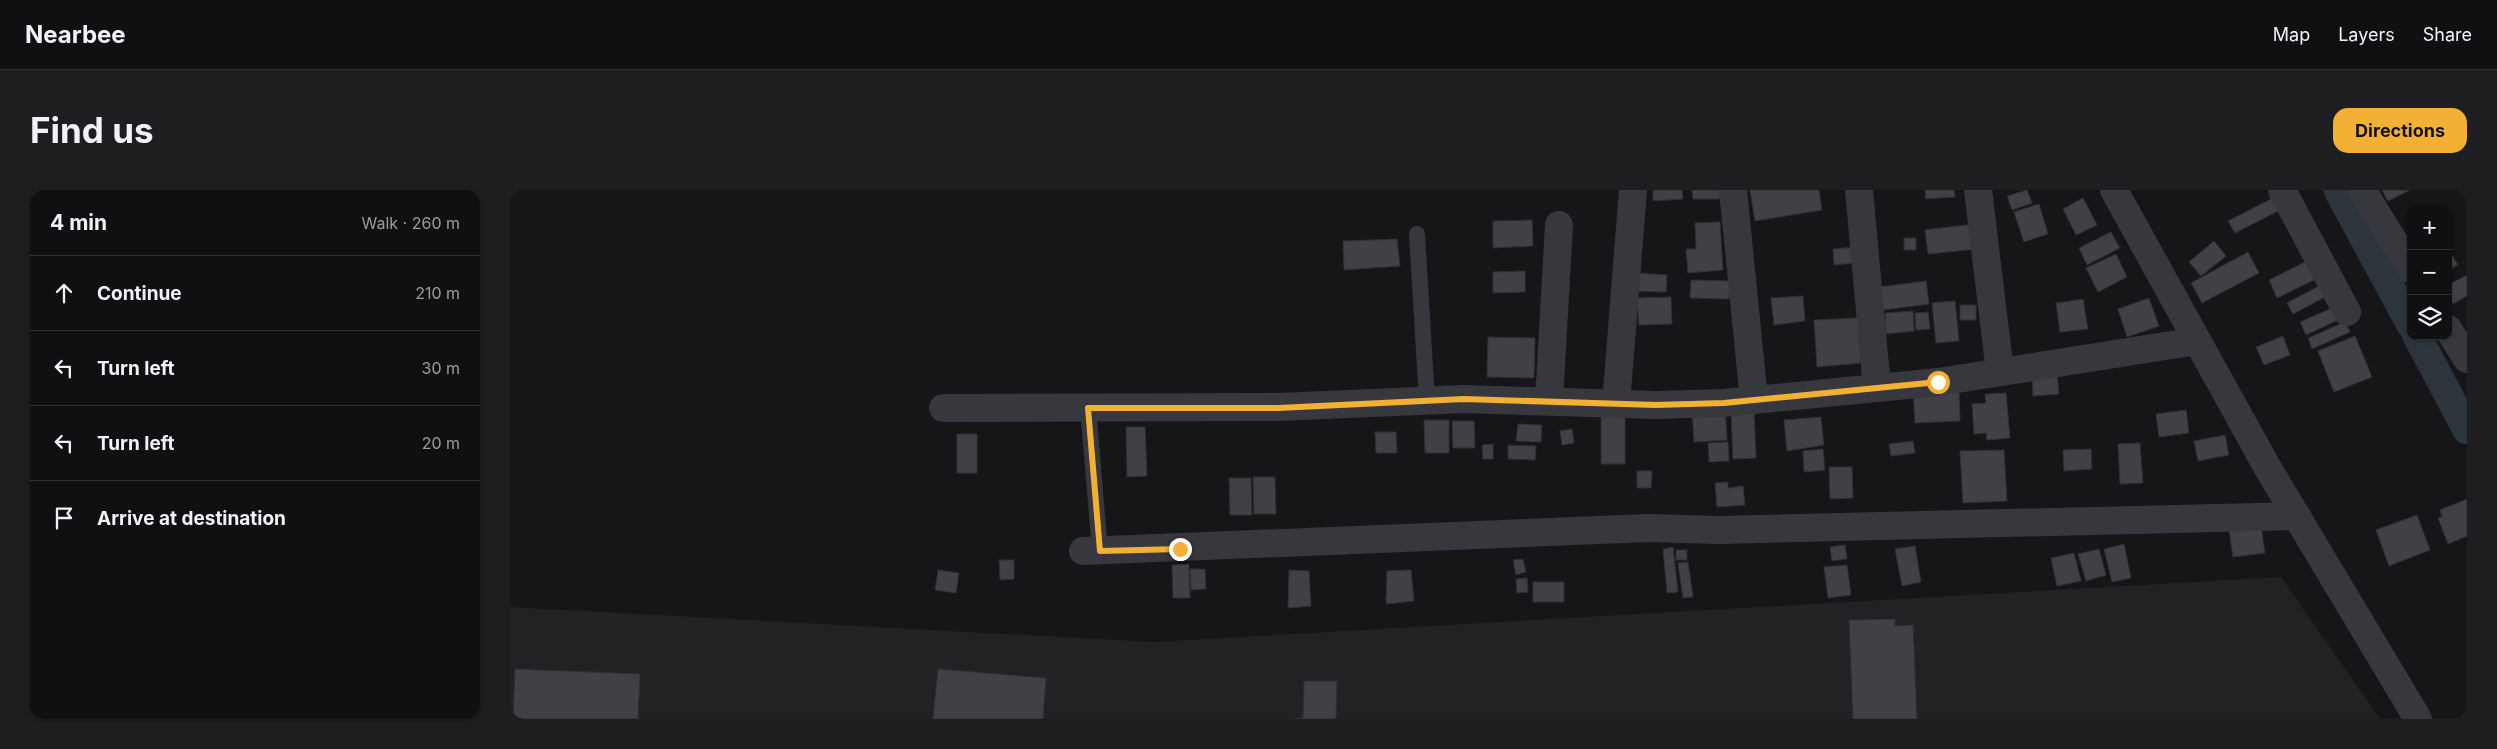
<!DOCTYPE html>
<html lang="en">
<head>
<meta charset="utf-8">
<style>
	body { margin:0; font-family:Inter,sans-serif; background:#1e1e20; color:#f1f3f6 }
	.controls { position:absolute; right:15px; top:15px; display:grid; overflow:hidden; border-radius:10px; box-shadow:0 1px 4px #0004 }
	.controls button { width:45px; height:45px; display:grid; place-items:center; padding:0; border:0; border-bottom:1px solid #303032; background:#101012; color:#f1f3f6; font:25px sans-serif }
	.stop { position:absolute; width:15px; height:15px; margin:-11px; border:4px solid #f2b134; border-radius:50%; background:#fff }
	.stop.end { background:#f2b134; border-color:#fff; box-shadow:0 1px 5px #0008 }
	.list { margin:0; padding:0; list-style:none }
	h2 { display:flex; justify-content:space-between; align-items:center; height:65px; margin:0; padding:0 20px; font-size:21px }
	h2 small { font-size:16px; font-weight:400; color:#9c9d9f }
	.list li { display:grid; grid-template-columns:32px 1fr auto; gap:15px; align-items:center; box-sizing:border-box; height:75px; padding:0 20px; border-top:1px solid #303032 }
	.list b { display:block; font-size:19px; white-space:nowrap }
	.list em { font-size:16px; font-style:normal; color:#9c9d9f }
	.icon { flex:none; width:28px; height:28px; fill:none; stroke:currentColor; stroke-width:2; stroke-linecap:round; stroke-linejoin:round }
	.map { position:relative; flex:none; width:1957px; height:529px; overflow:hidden; border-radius:15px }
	header { display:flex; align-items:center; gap:30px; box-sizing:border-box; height:70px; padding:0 25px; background:#101012; border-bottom:1px solid #303032 }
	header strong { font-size:24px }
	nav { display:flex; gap:28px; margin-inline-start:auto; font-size:18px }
	.intro { display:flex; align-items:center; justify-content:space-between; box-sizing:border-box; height:120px; padding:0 30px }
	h1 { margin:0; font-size:35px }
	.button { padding:12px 22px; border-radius:15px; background:#f2b134; color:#111; font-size:18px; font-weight:700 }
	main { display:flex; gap:30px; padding:0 30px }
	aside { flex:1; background:#101012; border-radius:15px; box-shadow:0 1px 4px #0004 }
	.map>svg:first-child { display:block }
	.built { fill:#222225 }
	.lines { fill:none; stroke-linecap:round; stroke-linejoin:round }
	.canal { stroke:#2c353c; stroke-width:29 }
	.building { fill:#404145; stroke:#303034 }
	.service { stroke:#37383d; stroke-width:16 }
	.minor { stroke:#37383d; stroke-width:28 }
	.route { stroke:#f2b134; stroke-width:6 }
</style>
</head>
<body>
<header>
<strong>Nearbee</strong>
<nav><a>Map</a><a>Layers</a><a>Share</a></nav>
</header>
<div class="intro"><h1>Find us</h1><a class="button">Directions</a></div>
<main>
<aside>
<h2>4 min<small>Walk · 260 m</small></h2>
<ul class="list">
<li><svg class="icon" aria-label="ahead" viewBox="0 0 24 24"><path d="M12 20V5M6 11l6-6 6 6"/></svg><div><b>Continue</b></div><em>210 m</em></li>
<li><svg class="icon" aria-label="left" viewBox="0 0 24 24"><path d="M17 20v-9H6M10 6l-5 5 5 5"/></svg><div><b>Turn left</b></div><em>30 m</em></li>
<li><svg class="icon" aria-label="left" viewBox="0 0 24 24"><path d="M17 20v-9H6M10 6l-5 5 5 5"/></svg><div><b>Turn left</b></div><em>20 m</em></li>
<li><svg class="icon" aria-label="arrive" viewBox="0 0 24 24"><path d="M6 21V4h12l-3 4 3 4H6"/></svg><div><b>Arrive at destination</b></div></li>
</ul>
</aside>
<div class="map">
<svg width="1957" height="529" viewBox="0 0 1957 529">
	<rect width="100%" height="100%" fill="#161618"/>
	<!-- built -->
	<polygon class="built" points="1771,387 1870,529 0,529 0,417 643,452"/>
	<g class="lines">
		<!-- canal -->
		<g class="canal">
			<polyline points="1828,0 1901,135"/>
			<polyline points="1907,146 1957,240"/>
		</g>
	</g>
	<!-- building -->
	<g class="building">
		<polygon points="1143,0 1172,0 1173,9 1143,11"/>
		<polygon points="1182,0 1210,0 1210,9 1183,9"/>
		<polygon points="1240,0 1309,0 1312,20 1245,31"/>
		<polygon points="1415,0 1444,0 1445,7 1416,9"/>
		<polygon points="1517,0 1522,13 1502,20 1497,6"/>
		<polygon points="1872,0 1900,0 1878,11"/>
		<polygon points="1573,8 1587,35 1566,45 1553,19"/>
		<polygon points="1763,8 1770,20 1725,43 1718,31"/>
		<polygon points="1529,14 1538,44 1514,52 1504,22"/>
		<polygon points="1022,30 1023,56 983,58 983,31"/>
		<polygon points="1210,32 1213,80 1178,83 1176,59 1186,59 1185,33"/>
		<polygon points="1465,34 1467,59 1418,64 1415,40"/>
		<polygon points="1601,42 1610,58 1577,75 1569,58"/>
		<rect x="1394" y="48" width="12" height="12"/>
		<polygon points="887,49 890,76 834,80 833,51"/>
		<polygon points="1704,51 1716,66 1691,86 1679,72"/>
		<polygon points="1344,57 1346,73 1324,75 1323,59"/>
		<polygon points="1938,59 1948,75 1938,80"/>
		<polygon points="1738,62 1749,83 1692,113 1681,93"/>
		<polygon points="1606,64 1617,87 1588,102 1576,78"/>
		<polygon points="1799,70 1808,88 1767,108 1759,90"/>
		<polygon points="1015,81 1015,102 983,103 983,82"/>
		<polygon points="1123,83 1157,85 1156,102 1122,101"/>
		<polygon points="1957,85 1957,106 1943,114 1938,106 1938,95"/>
		<polygon points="1181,90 1220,91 1219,109 1180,108"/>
		<polygon points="1416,91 1419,114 1373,120 1370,97"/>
		<polygon points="1809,96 1815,107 1783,124 1777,113"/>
		<polygon points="1293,106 1295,131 1264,135 1261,108"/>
		<polygon points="1161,107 1162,134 1129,135 1127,108"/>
		<polygon points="1639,108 1649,136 1617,147 1608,119"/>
		<polygon points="1573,109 1578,139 1550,142 1546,113"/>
		<polygon points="1445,111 1449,151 1426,153 1422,113"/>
		<rect x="1450" y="115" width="16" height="15"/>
		<polygon points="1829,115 1834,127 1796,145 1790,132"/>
		<polygon points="1403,121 1404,141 1376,144 1375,123"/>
		<polygon points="1418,122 1420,139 1406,140 1405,123"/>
		<polygon points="1348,128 1351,173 1307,177 1304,130"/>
		<polygon points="1835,132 1840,142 1802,159 1798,148"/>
		<polygon points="1773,146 1780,165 1754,175 1746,157"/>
		<polygon points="1845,146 1862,187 1824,202 1808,161"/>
		<polygon points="978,147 1025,148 1024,188 977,187"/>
		<polygon points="1547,184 1549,204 1523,206 1522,185"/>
		<polygon points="1449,197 1450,231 1405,233 1403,200"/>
		<polygon points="1496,203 1500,248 1477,250 1476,243 1464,244 1462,214 1476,213 1475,204"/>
		<polygon points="1215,215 1217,250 1184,252 1182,219"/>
		<polygon points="1115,216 1115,274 1091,274 1091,224"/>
		<polygon points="1244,220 1246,268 1223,269 1221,221"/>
		<polygon points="1676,220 1679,243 1649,247 1646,224"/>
		<polygon points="1311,227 1314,255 1277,261 1274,230"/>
		<polygon points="914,230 939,230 939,263 915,263"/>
		<polygon points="942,231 964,231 965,258 943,258"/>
		<polygon points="1008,234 1032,235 1031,252 1006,251"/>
		<polygon points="616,237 635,237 637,286 617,287"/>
		<polygon points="1062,239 1064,253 1052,255 1050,241"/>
		<polygon points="865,242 886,242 887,263 866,263"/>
		<rect x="447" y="244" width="20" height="39"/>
		<polygon points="1715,245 1719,265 1688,271 1684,251"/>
		<polygon points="1403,251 1405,263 1381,266 1379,254"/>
		<polygon points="1218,252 1219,271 1199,272 1198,253"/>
		<polygon points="1630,253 1633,293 1610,294 1608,254"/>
		<polygon points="983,254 983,269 973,269 972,255"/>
		<polygon points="998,255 1026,256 1025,270 998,269"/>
		<polygon points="1313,259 1315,280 1294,282 1293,261"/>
		<polygon points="1581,259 1582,279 1554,281 1553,260"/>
		<polygon points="1494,260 1497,311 1453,313 1450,261"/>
		<polygon points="1319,277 1342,277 1343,308 1320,309"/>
		<polygon points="1127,281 1142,281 1141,298 1127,298"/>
		<polygon points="743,287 765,287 766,324 744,324"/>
		<polygon points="719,288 741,288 742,325 720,325"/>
		<polygon points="1218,292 1218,298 1233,296 1235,315 1207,317 1205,293"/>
		<polygon points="1957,309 1957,346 1938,354 1928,328 1932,327 1930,320"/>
		<polygon points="1907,325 1920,360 1879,376 1866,340"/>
		<polygon points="1751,336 1755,363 1723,367 1719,340"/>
		<polygon points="1614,354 1621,388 1602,392 1594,359"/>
		<polygon points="1335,355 1337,369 1322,371 1320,357"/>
		<polygon points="1405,356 1411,392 1392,396 1385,359"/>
		<polygon points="1163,357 1168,402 1157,403 1153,359"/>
		<polygon points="1589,359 1596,385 1576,391 1568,364"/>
		<rect x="1166" y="360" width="11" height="10"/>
		<polygon points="1564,363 1571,391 1547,396 1541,368"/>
		<polygon points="1013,369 1016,382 1006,385 1003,370"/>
		<polygon points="489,370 504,370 504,389 490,390"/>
		<polygon points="1178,372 1183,407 1173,408 1168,373"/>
		<polygon points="679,374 680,408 663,408 662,375"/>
		<polygon points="1337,375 1341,405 1318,408 1314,377"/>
		<polygon points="680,379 695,379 696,399 681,400"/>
		<polygon points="428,380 449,383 446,403 425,400"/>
		<polygon points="779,380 799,381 801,416 778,418"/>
		<polygon points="901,380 904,411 876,414 877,381"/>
		<polygon points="1017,388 1018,402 1007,403 1006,389"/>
		<rect x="1023" y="392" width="31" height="20"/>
		<polygon points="1385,429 1385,436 1403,435 1407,529 1343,529 1339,430"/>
		<polygon points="5,479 130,484 128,529 3,529"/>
		<polygon points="428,479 536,488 533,529 423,529"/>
		<polygon points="794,491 827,491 826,529 782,529 793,528"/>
	</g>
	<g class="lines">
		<!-- service -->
		<g class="service">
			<polyline points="907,44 917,211"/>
			<polyline points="578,217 590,361"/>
		</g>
		<!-- minor -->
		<g class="minor">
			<polyline points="1223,0 1244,210"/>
			<polyline points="1349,0 1367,198"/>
			<polyline points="1468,0 1490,182"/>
			<polyline points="1604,0 1756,275 1908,529"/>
			<polyline points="1772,0 1837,122"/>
			<polyline points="1852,0 1901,79"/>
			<polyline points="1938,139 1957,169"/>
			<polyline points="1039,211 1049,35"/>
			<polyline points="1106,214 1123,0"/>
			<polyline points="433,218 769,217 954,209 1146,215 1214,213 1428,192 1687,151"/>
			<polyline points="573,361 1138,338 1209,340 1787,326"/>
		</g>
	</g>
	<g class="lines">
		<!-- route -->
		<polyline class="route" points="670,359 590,361 578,218 768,218 954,209 1146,215 1214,213 1428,192"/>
	</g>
</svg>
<div class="controls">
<button>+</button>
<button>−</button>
<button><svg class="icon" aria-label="layers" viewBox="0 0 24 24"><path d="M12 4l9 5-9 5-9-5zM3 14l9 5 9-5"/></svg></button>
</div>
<div class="stop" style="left:1428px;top:192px"></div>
<div class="stop end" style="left:670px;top:359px"></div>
</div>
</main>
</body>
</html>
